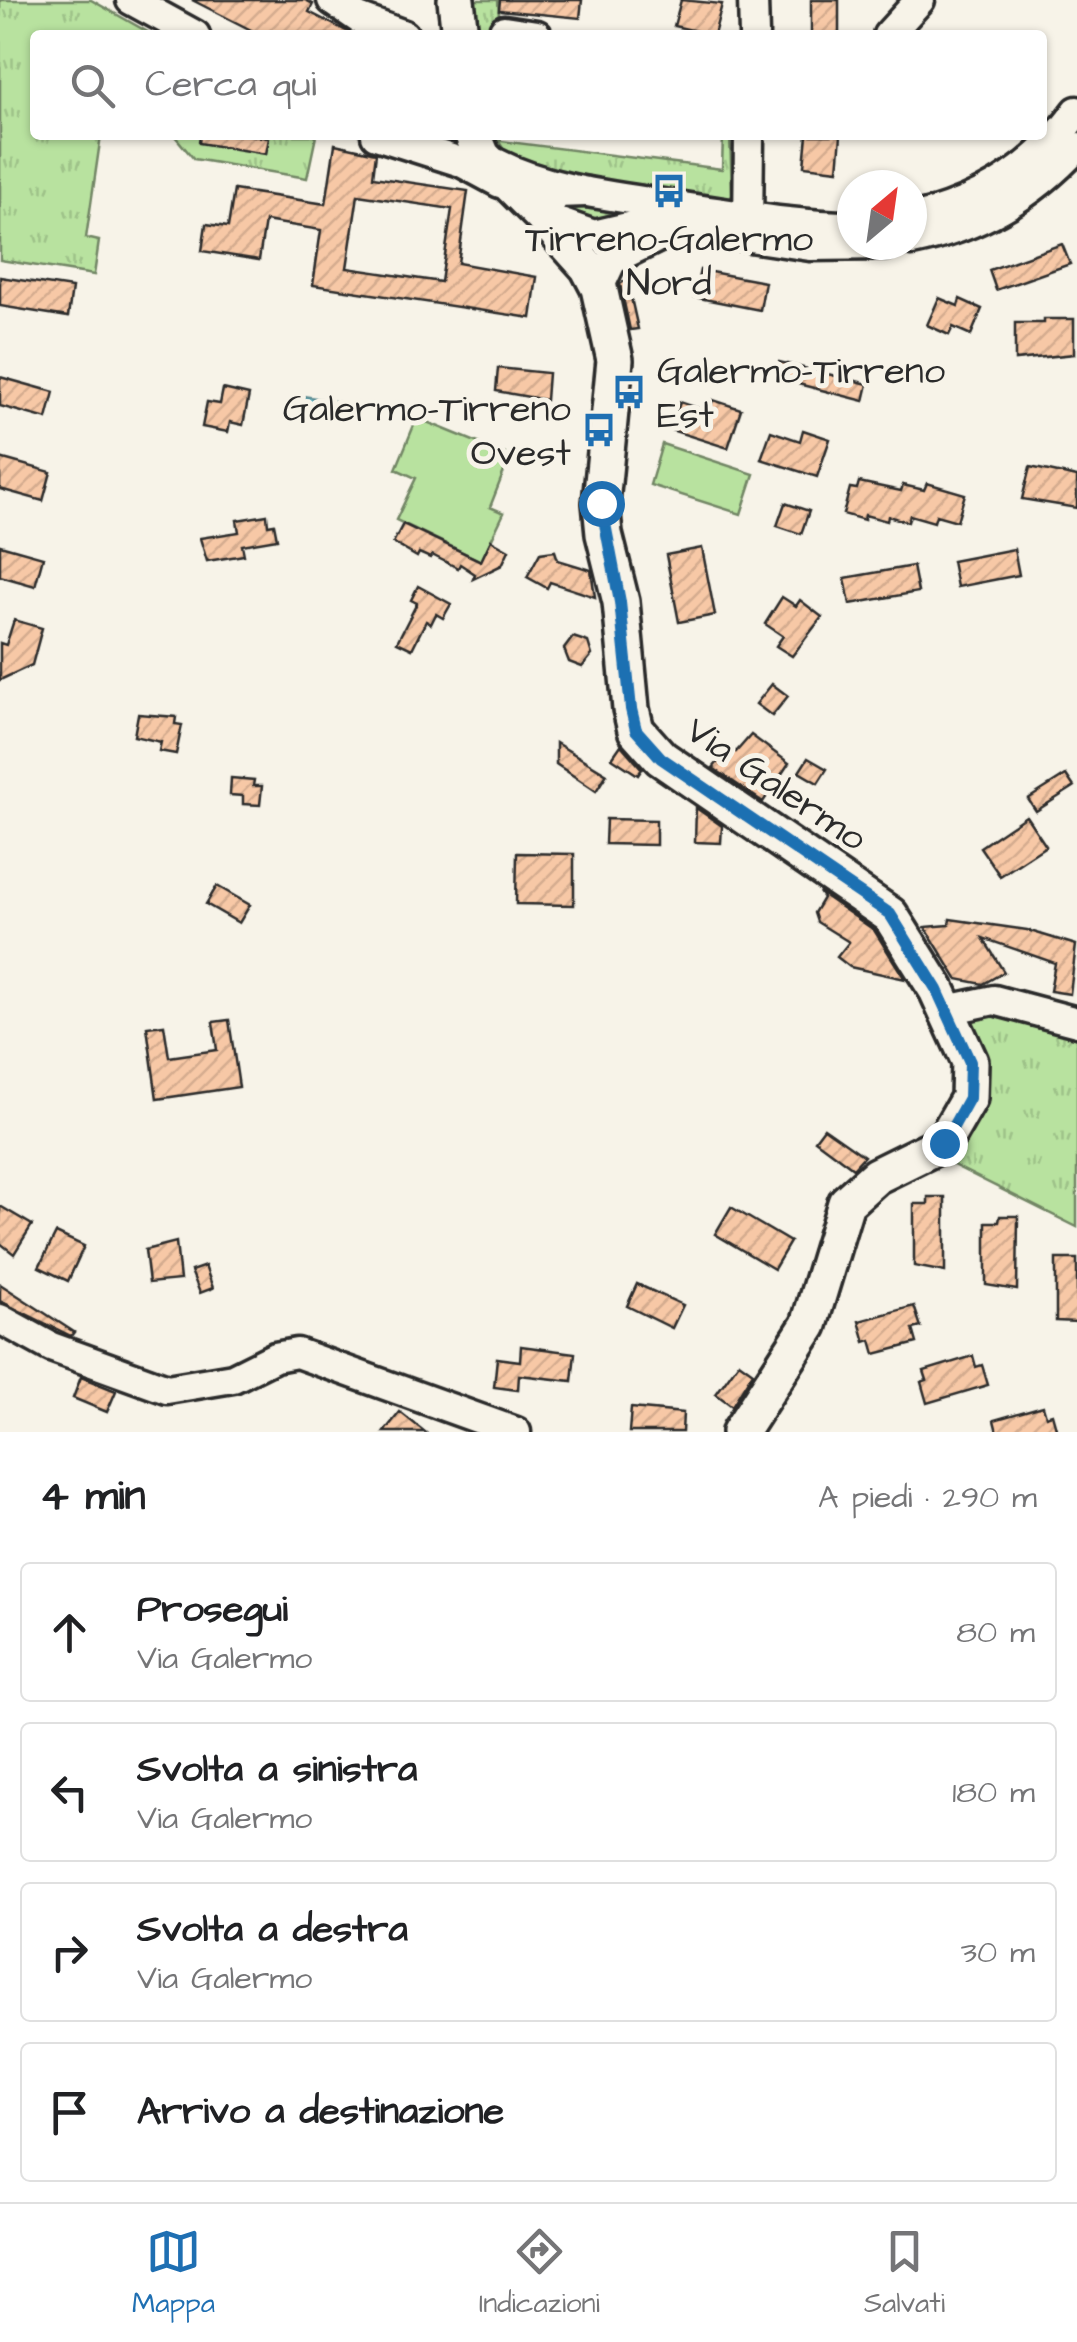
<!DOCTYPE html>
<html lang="it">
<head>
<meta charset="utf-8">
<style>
	body { margin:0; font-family:"Architects Daughter",sans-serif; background:#f6f6f6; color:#202124 }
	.compass { position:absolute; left:837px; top:170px; width:90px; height:90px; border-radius:50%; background:#fff; box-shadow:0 2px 8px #0004; rotate:29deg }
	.stop { position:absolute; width:30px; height:30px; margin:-22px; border:8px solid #1f6fb2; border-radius:50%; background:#fff }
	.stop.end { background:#1f6fb2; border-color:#fff; box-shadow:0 2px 10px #0008 }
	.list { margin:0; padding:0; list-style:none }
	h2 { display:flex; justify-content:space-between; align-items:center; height:130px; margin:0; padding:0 40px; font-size:42px }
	h2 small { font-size:32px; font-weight:400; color:#757577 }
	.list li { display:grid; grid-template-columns:65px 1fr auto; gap:30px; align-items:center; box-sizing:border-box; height:140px; margin:0 20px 20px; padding:0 20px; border:2px solid #e0e0e0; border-radius:10px }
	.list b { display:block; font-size:38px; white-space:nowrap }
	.list p { margin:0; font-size:32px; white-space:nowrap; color:#757577 }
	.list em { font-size:32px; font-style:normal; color:#757577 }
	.icon { flex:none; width:55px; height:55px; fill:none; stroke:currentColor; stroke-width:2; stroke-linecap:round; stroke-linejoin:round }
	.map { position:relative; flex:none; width:1077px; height:1432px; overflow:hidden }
	.search { position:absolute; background:#fff; box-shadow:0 2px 8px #0004; left:30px; right:30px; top:30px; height:110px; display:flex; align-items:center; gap:25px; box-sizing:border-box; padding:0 35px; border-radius:10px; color:#757577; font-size:38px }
	.sheet { height:770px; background:#fff }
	nav { display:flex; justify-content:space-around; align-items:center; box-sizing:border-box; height:140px; border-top:2px solid #e0e0e0; background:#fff; font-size:28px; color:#757577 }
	nav a { display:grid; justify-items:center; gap:5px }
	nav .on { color:#1f6fb2 }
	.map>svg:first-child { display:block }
	.grass { fill:url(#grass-tufts); stroke:#728665; stroke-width:2.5 }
	.park { fill:#b8e29f; stroke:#728665; stroke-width:2.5 }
	.water { fill:url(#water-waves); stroke:#5b8b92; stroke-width:2.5 }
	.building { fill:url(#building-hatch); stroke:#2b2b2b; stroke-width:2.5; fill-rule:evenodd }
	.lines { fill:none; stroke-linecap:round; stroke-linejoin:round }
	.minor-casing { stroke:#2b2b2b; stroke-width:35 }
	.major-casing { stroke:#2b2b2b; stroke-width:42 }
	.minor { stroke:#f7f3e8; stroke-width:28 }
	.major { stroke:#f7f3e8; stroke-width:35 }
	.route { stroke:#1f6fb2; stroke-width:12 }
	.labels { text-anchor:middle; stroke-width:10; stroke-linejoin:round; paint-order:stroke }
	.poi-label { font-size:38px; fill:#2b2b2b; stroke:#f7f3e8 }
	.street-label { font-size:38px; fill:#2b2b2b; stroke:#f7f3e8 }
</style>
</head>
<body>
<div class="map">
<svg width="1077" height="1432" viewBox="0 0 1077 1432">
	<defs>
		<pattern id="grass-tufts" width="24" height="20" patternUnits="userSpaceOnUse" patternTransform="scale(2.5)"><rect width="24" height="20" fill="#b8e29f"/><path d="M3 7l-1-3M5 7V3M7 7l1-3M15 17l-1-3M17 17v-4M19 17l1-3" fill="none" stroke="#9ec289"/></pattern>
		<pattern id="water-waves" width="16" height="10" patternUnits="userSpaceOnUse" patternTransform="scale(2.5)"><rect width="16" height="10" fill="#7bcbd7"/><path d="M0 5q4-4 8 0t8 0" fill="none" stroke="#6aaeb9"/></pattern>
		<pattern id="building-hatch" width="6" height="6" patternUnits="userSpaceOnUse" patternTransform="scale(2.5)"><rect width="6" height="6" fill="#f7c8a6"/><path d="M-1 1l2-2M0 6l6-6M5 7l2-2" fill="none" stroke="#d4ac8f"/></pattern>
	</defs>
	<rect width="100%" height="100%" fill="#f7f3e8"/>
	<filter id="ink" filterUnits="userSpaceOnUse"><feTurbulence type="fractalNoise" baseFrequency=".01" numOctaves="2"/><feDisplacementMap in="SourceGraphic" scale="20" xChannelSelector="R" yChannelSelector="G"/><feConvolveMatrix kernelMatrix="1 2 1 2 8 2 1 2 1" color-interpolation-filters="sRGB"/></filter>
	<g filter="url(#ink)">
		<!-- grass -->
		<g class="grass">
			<polygon points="0,0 91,0 153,35 35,35 35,135 101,135 86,238 99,241 94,275 0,260"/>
			<polygon points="475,0 498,0 500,35 478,35"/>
			<polygon points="174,135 314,135 316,136 307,178 194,159"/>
			<polygon points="495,135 500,135 501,141 722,169 723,135 730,135 732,195 730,199 545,172 508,157"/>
			<path d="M561 200 644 212C614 219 582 231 561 200Z"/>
			<polygon points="992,1011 1068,1029 1077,1041 1077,1227 953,1165 978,1110 966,1021"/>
		</g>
		<!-- park -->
		<g class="park">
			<polygon points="417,418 510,456 490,507 504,513 481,561 396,520 416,478 396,469"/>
			<polygon points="662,444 754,474 741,514 650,485"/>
		</g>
		<!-- water -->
		<polygon class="water" points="303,396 340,402 337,421 300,414"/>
		<!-- building -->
		<g class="building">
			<polygon points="192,0 305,0 313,4 309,12 354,35 261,35"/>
			<polygon points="500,0 582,0 580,18 499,10"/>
			<polygon points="681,0 722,4 714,35 674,26"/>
			<rect x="811" y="0" width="28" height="35"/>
			<polygon points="200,135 248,135 269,138 266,154 199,143"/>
			<polygon points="807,135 841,135 838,170 804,166"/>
			<path d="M335 144 376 153 373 177 468 191 458 263 537 277 531 318 313 285 321 230 265 221 259 260 202 251 206 224 228 227 234 190 326 204ZM358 195 452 209 441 282 347 268Z"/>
			<polygon points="1062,244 1070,264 996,290 989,270"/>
			<polygon points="700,270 765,282 760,310 694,297"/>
			<polygon points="0,277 72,288 68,317 0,306"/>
			<polygon points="627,280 638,329 630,330 620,284"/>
			<polygon points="939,298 958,306 960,299 982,309 971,335 953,327 949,335 927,325"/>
			<polygon points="1044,319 1074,319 1074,354 1015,360 1015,323 1044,323"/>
			<polygon points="779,362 868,384 864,401 775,378"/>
			<polygon points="498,368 548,373 546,400 496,391"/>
			<polygon points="0,377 54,392 47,419 0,406"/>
			<polygon points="223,389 249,395 243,425 230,422 228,432 202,427 207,402 220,404"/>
			<polygon points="713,400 741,409 728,448 671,430 680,402 709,412"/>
			<polygon points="803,430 830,439 817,477 761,459 771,431 800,441"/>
			<polygon points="0,458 51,472 43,501 0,489"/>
			<polygon points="1030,467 1077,477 1077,508 1022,499"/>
			<polygon points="859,482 901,491 903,485 924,490 927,483 965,494 957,521 936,515 934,522 910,515 908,522 888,516 887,521 865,515 864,520 843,514 850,488 857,489"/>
			<polygon points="785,503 809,511 801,534 777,526"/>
			<polygon points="267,515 268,525 274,524 277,539 242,545 244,555 207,561 200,538 239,532 237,520"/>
			<polygon points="403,524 481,561 491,540 509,550 502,565 473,579 475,574 460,564 458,568 432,555 430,558 419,553 417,557 393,543"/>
			<polygon points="0,545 43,557 35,586 0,576"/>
			<polygon points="702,548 715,615 679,622 666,555"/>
			<polygon points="1014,549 1019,575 957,587 952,561"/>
			<polygon points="555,551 558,560 591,570 595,597 550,582 547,588 527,577 540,553"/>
			<polygon points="913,566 918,592 850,604 845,578"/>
			<polygon points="418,586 451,604 443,618 436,614 431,624 426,621 412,649 397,642 417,603 411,600"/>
			<polygon points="782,597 796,606 800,600 822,617 792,656 776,646 783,636 765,624"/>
			<polygon points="14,620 42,628 32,665 0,680 0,643 6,645"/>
			<polygon points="573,637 588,642 592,655 582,667 569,662 564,649"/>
			<polygon points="772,684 788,696 772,716 756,704"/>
			<polygon points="138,714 176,717 175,724 182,725 176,754 159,751 161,742 134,736"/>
			<polygon points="751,735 789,763 763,802 713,768 730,747 736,752"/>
			<polygon points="556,743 607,774 596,791 556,764"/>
			<polygon points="621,745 642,769 638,775 612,758"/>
			<polygon points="808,758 827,769 818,783 799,772"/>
			<polygon points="1066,775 1074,787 1036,811 1028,799"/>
			<polygon points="231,778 254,780 253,786 262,786 260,805 243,804 243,796 230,795"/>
			<polygon points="696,808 722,826 721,843 695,842"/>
			<polygon points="1026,816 1046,846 1000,876 980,847"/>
			<polygon points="606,819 656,820 656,845 605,844"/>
			<polygon points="517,853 574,854 574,905 516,904"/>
			<polygon points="217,886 250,905 239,923 206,904"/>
			<polygon points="819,892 874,930 905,979 850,967 837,957 849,942 817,922 814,913 823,898"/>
			<polygon points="950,919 1027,930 1076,945 1070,994 1050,991 1055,963 983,938 1004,972 983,984 957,979 925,927 949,925"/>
			<polygon points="229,1020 239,1087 157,1099 147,1027 164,1025 169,1057 217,1050 213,1022"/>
			<polygon points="824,1128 864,1156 853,1168 815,1140"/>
			<polygon points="928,1197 945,1197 945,1272 914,1266 914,1204 928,1204"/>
			<polygon points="0,1206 32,1225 14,1254 0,1243"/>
			<polygon points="731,1207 790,1242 774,1269 715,1234"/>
			<polygon points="1000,1216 1018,1216 1017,1290 986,1285 986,1222 999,1222"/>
			<polygon points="56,1233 84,1246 68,1281 39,1267"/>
			<polygon points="176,1242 180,1280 149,1283 145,1250"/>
			<polygon points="1056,1259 1077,1259 1077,1322 1056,1321"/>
			<polygon points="205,1266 213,1288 200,1293 191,1271"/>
			<polygon points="0,1284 74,1332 71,1336 0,1301"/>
			<polygon points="637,1284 683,1305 672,1328 627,1306"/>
			<polygon points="914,1306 921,1327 913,1329 917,1343 875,1354 871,1340 865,1342 859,1321"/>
			<polygon points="521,1346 575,1353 572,1381 519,1375 518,1390 494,1387 497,1358 520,1361"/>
			<polygon points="973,1356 976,1367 982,1365 988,1385 927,1403 921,1382 927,1380 924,1371"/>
			<polygon points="739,1362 753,1372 732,1406 716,1394"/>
			<polygon points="81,1377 116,1391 107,1412 73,1398"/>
			<polygon points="1043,1406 1046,1416 1052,1414 1057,1432 997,1432 994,1420"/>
			<polygon points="631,1408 683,1413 682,1432 629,1432"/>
			<polygon points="400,1412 425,1432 384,1432"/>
		</g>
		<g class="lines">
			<!-- minor casing -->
			<g class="minor-casing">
				<g id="minor">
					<polyline points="131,0 195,35"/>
					<polyline points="332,0 358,18 404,35"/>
					<polyline points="753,0 754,35"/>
					<polyline points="504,30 537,35"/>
					<polyline points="888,35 920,0"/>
					<polyline points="376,135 461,162 500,183"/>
					<path d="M496 163C553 192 621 197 683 207 739 215 795 226 852 226"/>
					<polyline points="586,192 556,193 543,217 594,235 650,222 810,246 886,245"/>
					<path d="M912 219C979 203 1037 168 1077 111"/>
					<polyline points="748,233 749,135"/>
					<path d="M912 241C978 227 1031 197 1077 147"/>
					<polyline points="599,288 612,260 667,233"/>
					<polyline points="947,1010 994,1000 1077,1022"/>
					<polyline points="0,1319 51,1347 167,1389 233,1378 275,1357 297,1353 516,1432"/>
				</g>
			</g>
			<!-- major casing -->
			<g class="major-casing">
				<g id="major">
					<polyline points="456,0 460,35"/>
					<polyline points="473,135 482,156 543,217 588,267 599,288 615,360 601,503 604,534 621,602 631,709 636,730 661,758 890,915 937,990 970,1062 969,1098 943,1143 876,1176 846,1203 809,1325 740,1432"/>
				</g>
			</g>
			<!-- minor -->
			<use href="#minor" class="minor"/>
			<!-- major -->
			<use href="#major" class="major"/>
		</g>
	</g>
	<g class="lines" filter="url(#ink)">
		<!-- route -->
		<polyline class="route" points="601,503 620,602 631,709 636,730 661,758 890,914 937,990 970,1062 969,1098 944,1143"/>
	</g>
	<!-- icons -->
	<defs>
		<g id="bus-bare" transform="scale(2.7)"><path d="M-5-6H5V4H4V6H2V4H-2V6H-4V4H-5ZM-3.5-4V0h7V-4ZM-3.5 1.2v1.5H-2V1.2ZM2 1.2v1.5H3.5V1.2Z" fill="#1f6fb2" stroke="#f7f3e8" stroke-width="2.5" paint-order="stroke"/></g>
	</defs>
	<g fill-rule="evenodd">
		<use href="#bus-bare" x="669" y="191"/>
		<use href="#bus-bare" x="629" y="392"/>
		<use href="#bus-bare" x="599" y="430"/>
	</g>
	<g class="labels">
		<!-- poi labels -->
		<g class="poi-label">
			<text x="669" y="251">Tirreno-Galermo<tspan x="669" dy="44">Nord</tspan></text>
			<text x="657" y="383" text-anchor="start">Galermo-Tirreno<tspan x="657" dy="44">Est</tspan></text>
			<text x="571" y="421" text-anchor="end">Galermo-Tirreno<tspan x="571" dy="44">Ovest</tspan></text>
		</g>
		<!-- street labels -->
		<g class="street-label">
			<text transform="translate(777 783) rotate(34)" y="13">Via Galermo</text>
		</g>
	</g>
</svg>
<svg class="compass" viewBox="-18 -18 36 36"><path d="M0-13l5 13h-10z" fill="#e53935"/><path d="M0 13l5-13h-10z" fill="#757577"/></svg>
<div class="stop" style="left:601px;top:503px"></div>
<div class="stop end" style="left:944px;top:1143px"></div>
<div class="search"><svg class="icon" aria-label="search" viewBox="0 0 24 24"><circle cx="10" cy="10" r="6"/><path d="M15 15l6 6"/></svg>Cerca qui</div>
</div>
<section class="sheet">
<h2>4 min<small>A piedi · 290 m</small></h2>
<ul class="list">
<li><svg class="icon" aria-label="ahead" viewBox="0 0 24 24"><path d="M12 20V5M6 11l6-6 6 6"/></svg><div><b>Prosegui</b><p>Via Galermo</p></div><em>80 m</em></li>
<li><svg class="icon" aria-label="left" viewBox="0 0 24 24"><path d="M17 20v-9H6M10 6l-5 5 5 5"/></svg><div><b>Svolta a sinistra</b><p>Via Galermo</p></div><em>180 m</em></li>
<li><svg class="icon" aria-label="right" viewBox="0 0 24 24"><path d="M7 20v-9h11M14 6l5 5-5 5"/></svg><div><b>Svolta a destra</b><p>Via Galermo</p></div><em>30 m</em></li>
<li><svg class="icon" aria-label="arrive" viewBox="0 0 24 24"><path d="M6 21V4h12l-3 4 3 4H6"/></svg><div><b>Arrivo a destinazione</b></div></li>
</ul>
</section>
<nav>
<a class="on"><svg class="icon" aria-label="map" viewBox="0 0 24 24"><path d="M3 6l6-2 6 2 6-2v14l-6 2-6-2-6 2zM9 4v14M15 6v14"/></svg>Mappa</a>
<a><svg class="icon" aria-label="directions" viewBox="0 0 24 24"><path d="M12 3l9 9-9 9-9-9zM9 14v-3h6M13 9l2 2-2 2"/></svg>Indicazioni</a>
<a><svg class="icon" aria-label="saved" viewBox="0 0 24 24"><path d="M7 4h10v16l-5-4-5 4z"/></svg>Salvati</a>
</nav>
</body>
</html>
